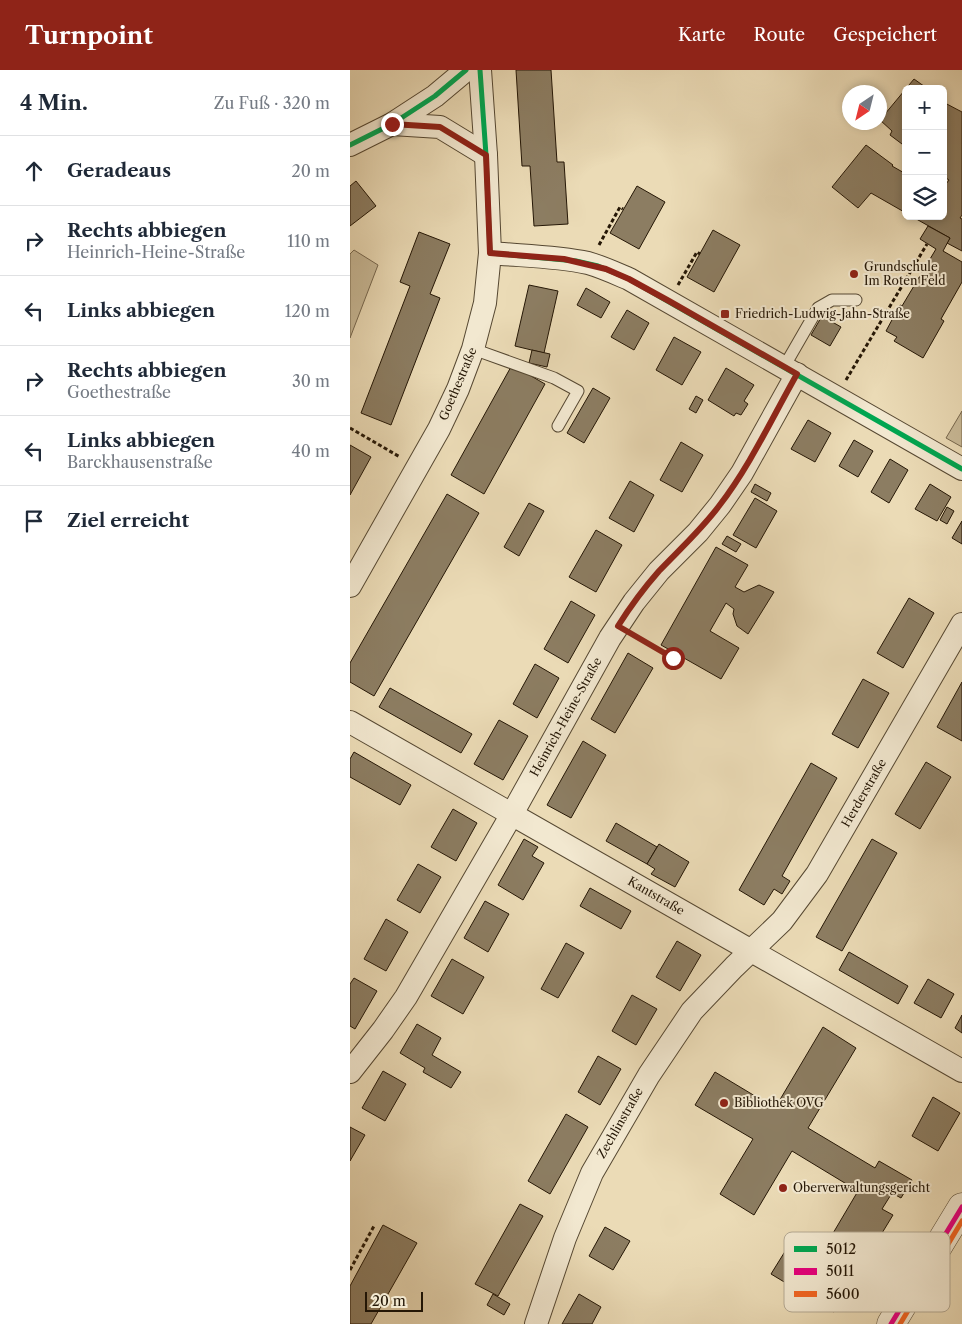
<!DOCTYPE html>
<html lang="de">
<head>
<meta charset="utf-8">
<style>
	body { margin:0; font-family:"Libre Caslon Text",serif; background:#f6f6f7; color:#1f2937 }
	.controls { position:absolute; right:15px; top:15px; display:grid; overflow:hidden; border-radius:8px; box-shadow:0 2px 8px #0003 }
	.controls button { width:45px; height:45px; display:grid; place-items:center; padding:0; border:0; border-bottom:1px solid #e0e1e3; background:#fff; color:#1f2937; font:25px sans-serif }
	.compass { position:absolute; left:492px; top:15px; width:45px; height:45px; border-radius:50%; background:#fff; box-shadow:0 2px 8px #0003; rotate:215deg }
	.scale { position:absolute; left:15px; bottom:12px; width:58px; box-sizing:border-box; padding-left:5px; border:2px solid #251706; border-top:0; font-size:14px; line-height:18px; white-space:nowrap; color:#251706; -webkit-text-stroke:4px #f2e8d0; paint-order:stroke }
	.stop { position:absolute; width:15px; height:15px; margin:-11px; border:4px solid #8f2418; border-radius:50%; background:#fff }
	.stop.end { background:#8f2418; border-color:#fff; box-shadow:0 1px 5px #0008 }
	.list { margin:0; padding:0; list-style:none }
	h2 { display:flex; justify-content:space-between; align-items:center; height:65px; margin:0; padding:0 20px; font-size:21px }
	h2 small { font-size:16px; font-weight:400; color:#747a83 }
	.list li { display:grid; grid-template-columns:32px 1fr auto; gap:15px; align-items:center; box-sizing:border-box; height:70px; padding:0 20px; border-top:1px solid #e0e1e3 }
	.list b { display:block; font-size:19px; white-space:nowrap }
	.list p { margin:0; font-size:16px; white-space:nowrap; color:#747a83 }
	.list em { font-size:16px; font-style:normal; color:#747a83 }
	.icon { flex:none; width:28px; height:28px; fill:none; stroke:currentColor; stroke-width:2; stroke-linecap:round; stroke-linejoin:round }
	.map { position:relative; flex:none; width:612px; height:1254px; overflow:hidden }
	header { display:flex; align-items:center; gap:30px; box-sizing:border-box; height:70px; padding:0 25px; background:#8f2418; color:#fff }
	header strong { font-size:24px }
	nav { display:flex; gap:28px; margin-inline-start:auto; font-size:18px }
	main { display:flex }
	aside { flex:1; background:#fff }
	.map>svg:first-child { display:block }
	.green { fill:#c9ba98; stroke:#77684f }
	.building { fill:#8c7d62; stroke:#251706 }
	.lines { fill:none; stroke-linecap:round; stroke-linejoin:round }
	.service-casing { stroke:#564832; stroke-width:13 }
	.minor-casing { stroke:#564832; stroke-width:24 }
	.tertiary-casing { stroke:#564832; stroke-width:29 }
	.path { stroke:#251706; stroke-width:3; stroke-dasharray:4 2.5; stroke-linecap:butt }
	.service { stroke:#f2e8d0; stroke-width:11 }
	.minor { stroke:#f2e8d0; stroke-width:22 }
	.tertiary { stroke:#f2e8d0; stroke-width:28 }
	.bus-1-casing { stroke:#f2e8d0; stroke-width:9 }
	.bus-2-casing { stroke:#f2e8d0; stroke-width:9 }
	.bus-3-casing { stroke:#f2e8d0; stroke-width:9 }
	.bus-1 { stroke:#00a651; stroke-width:5 }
	.bus-2 { stroke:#e5007d; stroke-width:5 }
	.bus-3 { stroke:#f26522; stroke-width:5 }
	.route { stroke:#8f2418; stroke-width:6 }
	.poi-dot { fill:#8f2418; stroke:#f2e8d0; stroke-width:2 }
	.labels { text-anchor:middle; stroke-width:4; stroke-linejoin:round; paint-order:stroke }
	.poi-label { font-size:12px; fill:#251706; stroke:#f2e8d0; text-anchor:start }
	.street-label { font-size:12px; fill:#251706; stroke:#f2e8d0 }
	.key { fill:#f2e8d0; stroke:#b4a993; stroke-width:1 }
	.key-label { font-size:14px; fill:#251706 }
</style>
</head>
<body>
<header>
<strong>Turnpoint</strong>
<nav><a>Karte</a><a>Route</a><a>Gespeichert</a></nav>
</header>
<main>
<aside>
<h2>4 Min.<small>Zu Fuß · 320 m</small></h2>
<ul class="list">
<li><svg class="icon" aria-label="ahead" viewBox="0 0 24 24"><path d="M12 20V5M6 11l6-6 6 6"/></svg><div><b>Geradeaus</b></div><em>20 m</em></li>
<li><svg class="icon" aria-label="right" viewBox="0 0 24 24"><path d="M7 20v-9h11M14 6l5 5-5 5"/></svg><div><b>Rechts abbiegen</b><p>Heinrich-Heine-Straße</p></div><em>110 m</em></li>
<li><svg class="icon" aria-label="left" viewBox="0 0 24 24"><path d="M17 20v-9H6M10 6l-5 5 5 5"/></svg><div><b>Links abbiegen</b></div><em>120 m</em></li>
<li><svg class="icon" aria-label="right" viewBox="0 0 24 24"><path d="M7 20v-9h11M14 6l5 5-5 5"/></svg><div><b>Rechts abbiegen</b><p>Goethestraße</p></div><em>30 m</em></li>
<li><svg class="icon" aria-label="left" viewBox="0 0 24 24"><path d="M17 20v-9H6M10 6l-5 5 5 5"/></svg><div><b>Links abbiegen</b><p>Barckhausenstraße</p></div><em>40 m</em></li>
<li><svg class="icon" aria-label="arrive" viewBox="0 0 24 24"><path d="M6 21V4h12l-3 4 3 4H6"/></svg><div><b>Ziel erreicht</b></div></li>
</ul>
</aside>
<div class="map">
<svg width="612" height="1254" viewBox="0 0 612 1254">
	<rect width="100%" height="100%" fill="#ebdbb6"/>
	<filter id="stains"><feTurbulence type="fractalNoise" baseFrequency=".004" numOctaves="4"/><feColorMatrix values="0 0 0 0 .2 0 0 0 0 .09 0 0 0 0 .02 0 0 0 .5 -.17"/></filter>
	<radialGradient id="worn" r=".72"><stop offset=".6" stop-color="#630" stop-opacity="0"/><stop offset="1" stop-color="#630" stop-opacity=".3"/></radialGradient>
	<!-- green -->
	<g class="green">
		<polygon points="4,180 28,195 0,268 0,184"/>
		<polygon points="612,341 612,377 596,368"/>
	</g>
	<!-- building -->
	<g class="building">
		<polygon points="166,0 201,0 207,92 214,92 218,154 184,156 180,96 172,96"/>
		<polygon points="564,9 578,19 556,19 556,77 540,65 542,61 530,50"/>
		<polygon points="593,32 612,42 612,145 610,148 612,149 612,181 597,173 600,168 561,146 593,146 593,118 599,110 593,106"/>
		<polygon points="516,75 543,95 542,96 556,104 556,143 521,123 508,138 482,117"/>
		<polygon points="6,111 26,136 0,156 0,116"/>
		<polygon points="287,116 315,132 289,179 260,163"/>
		<polygon points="578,156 600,168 593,181 612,192 612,212 591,249 594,251 573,288 544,271 547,267 536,261 550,235 552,236 586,179 570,169"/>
		<polygon points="363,160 390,175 364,222 337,207"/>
		<polygon points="69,162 100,174 80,224 90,228 41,355 11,343 60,216 50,212"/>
		<polygon points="179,215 208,221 194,283 165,276"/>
		<polygon points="236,218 260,232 251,248 227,235"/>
		<polygon points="277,240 299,253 284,280 261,267"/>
		<polygon points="472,246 491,257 480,276 461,265"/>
		<polygon points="324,267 351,282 332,315 306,300"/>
		<polygon points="182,280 200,284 197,297 179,293"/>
		<polygon points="162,295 195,314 134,424 101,405"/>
		<polygon points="376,298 404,315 394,331 398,334 391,345 386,343 384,346 358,330"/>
		<polygon points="243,318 260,328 234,373 217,363"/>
		<polygon points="346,326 353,330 346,343 339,339"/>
		<polygon points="458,350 481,363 465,392 441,379"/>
		<polygon points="504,370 523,381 508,407 489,396"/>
		<polygon points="331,372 353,385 332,422 310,410"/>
		<polygon points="0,375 21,387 0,425"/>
		<polygon points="540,389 558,400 539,433 521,422"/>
		<polygon points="280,411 304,425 284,462 259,448"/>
		<polygon points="405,414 421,423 417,431 401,422"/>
		<polygon points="580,414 601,427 587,451 565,439"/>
		<polygon points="97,424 129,443 24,626 0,612 0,593"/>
		<polygon points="405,428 427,441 406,478 383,465"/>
		<polygon points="179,433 194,441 169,486 154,477"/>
		<polygon points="597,437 604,441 597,454 590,450"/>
		<polygon points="612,451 612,474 602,468"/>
		<polygon points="246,460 272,475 246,522 219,507"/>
		<polygon points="377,466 391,474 386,482 372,474"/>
		<polygon points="366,477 398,495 385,517 394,522 409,515 424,522 398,564 387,556 383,544 384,539 376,533 360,561 389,578 371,609 311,575"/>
		<polygon points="559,528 584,543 553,598 527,583"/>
		<polygon points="221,531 245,545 218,593 194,579"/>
		<polygon points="278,583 303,598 265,663 241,649"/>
		<polygon points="185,594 209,608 187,648 163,634"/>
		<polygon points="513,609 539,623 508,678 482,664"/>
		<polygon points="612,612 612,671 587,657"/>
		<polygon points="40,618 122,664 111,683 29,637"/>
		<polygon points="149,650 178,666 153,710 124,694"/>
		<polygon points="233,671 256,685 221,748 197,735"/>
		<polygon points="4,682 61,715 50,735 0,707 0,689"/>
		<polygon points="576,692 601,707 570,759 545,744"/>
		<polygon points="461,693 487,708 432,806 440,811 432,824 424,819 414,835 389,820"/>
		<polygon points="103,739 127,753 106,791 81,777"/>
		<polygon points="266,753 307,777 297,794 256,771"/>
		<polygon points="174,769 188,777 182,786 194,793 173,830 148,815"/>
		<polygon points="522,769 547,783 492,881 466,867"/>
		<polygon points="309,774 339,792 325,817 301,804 305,799 297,794"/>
		<polygon points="68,794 91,807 70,843 47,830"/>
		<polygon points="240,818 281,841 271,859 230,836"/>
		<polygon points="135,831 159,844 138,882 114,868"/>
		<polygon points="36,849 58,862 36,901 14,889"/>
		<polygon points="327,871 351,885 330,921 306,907"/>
		<polygon points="216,873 234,883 208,928 191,919"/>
		<polygon points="499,882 558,916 548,934 489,900"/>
		<polygon points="102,889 134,907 113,944 81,926"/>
		<polygon points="4,908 27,921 5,959 0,956 0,914"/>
		<polygon points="578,909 604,924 591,948 564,933"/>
		<polygon points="282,925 307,939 286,975 262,961"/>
		<polygon points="612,945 612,963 605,958"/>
		<polygon points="67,954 91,968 82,985 111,1002 101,1018 73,1002 75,998 50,983"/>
		<polygon points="473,957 506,978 458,1058 525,1098 529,1091 562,1110 551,1128 542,1123 532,1139 543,1145 484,1242 421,1204 439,1175 466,1192 508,1121 442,1081 404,1145 370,1124 403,1069 345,1035 365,1002 425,1038"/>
		<polygon points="248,986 271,999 250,1035 228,1022"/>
		<polygon points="33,1001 56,1014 35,1051 12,1038"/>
		<polygon points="583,1027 610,1043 588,1081 562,1066"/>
		<polygon points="216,1044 238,1057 200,1124 178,1111"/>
		<polygon points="0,1057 15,1065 0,1091"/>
		<polygon points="170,1134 193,1146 148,1226 125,1214"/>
		<polygon points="33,1155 67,1173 21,1254 0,1254 0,1216"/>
		<polygon points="255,1157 280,1171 263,1200 239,1186"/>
		<polygon points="143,1224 160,1234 154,1245 137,1235"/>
		<polygon points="229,1224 251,1237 242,1254 212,1254"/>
	</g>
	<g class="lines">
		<!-- service casing -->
		<g class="service-casing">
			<g id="service">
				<polyline points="123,279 204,308 228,321 208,356"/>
				<polyline points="434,297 468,238 482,230 506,230"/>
			</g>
		</g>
		<!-- minor casing -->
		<g class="minor-casing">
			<g id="minor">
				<polyline points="42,54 90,57 136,85"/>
				<polyline points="0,75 42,54 85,26 116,0"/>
				<path d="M140 183C173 186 206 186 238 193 252 197 265 203 279 209L612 399"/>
				<polyline points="0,516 89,359 108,319 123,279 135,233 140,183 136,85 130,0"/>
				<polyline points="0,652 612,1001"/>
				<polyline points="0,1002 33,960 56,927 162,744 260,568 284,532 309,501 348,462 370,435 392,403 447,304"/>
				<polyline points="186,1254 215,1168 242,1103 299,1005 342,941 384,897 432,851 467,804 612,554"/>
			</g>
		</g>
		<!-- tertiary casing -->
		<g class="tertiary-casing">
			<polyline id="tertiary" points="541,1254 612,1137"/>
		</g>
		<!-- path -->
		<g class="path">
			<polyline points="249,175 270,137 273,139"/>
			<polyline points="328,215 347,182 350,184"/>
			<polyline points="496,310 577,174"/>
			<polyline points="0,358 50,387"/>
			<polyline points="285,566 323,588 326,584"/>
			<polyline points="0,1200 24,1156"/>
		</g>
		<!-- service -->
		<use href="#service" class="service"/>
		<!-- minor -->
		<use href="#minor" class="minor"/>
		<!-- tertiary -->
		<use href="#tertiary" class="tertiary"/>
		<!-- bus-1 casing -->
		<g class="bus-1-casing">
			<g id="bus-1">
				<polyline points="130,0 136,85 140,183"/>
				<polyline points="0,75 42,54 85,26 116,0"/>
				<polyline points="140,183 226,191 248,196 279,209 612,399"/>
			</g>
		</g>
		<!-- bus-2 casing -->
		<g class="bus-2-casing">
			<polyline id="bus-2" points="541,1254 612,1137"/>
		</g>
		<!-- bus-3 casing -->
		<g class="bus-3-casing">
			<polyline id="bus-3" points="550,1254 612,1151"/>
		</g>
		<!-- bus-1 -->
		<use href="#bus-1" class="bus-1"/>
		<!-- bus-2 -->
		<use href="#bus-2" class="bus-2"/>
		<!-- bus-3 -->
		<use href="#bus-3" class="bus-3"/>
	</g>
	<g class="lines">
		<!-- route -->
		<path class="route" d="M42 54 90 57 136 85 140 183 214 189 256 199 279 209 319 231 447 304C422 348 400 396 369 436 351 460 330 479 309 501 294 518 280 537 268 556L323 588"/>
	</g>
	<!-- markers -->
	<g class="poi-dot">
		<circle cx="504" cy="204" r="5"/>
		<rect x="370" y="239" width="10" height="10" rx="2.5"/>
		<circle cx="374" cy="1033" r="5"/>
		<circle cx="433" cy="1118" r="5"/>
	</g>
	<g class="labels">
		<!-- poi labels -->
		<g class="poi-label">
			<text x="514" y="201">Grundschule<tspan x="514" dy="14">Im Roten Feld</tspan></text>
			<text x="385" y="248">Friedrich-Ludwig-Jahn-Straße</text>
			<text x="384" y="1037">Bibliothek OVG</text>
			<text x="443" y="1122">Oberverwaltungsgericht</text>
		</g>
		<!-- street labels -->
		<g class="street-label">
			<text transform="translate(108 314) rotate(-67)" y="4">Goethestraße</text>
			<text transform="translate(216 647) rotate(-61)" y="4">Heinrich-Heine-Straße</text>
			<text transform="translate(514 723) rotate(-60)" y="4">Herderstraße</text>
			<text transform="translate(306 826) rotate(30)" y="4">Kantstraße</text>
			<text transform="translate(270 1053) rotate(-60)" y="4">Zechlinstraße</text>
		</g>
	</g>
	<!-- legend -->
	<rect x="434" y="1162" width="166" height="80" rx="8" class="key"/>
	<rect x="444" y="1176" width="23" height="6" fill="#00a651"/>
	<rect x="444" y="1198" width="23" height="7" fill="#e5007d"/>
	<rect x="444" y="1221" width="23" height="6" fill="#f26522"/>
	<g class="key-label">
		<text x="476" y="1184">5012</text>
		<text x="476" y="1206">5011</text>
		<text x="476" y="1229">5600</text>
	</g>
	<rect width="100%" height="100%" filter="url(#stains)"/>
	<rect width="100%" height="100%" fill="url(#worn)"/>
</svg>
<div class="controls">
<button>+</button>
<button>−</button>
<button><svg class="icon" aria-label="layers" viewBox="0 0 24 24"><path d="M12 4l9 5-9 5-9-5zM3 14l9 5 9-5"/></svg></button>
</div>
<svg class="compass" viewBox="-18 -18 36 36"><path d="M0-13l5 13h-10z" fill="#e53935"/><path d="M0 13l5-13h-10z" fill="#747a83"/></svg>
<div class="scale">20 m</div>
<div class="stop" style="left:323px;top:588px"></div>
<div class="stop end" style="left:42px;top:54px"></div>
</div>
</main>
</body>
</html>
